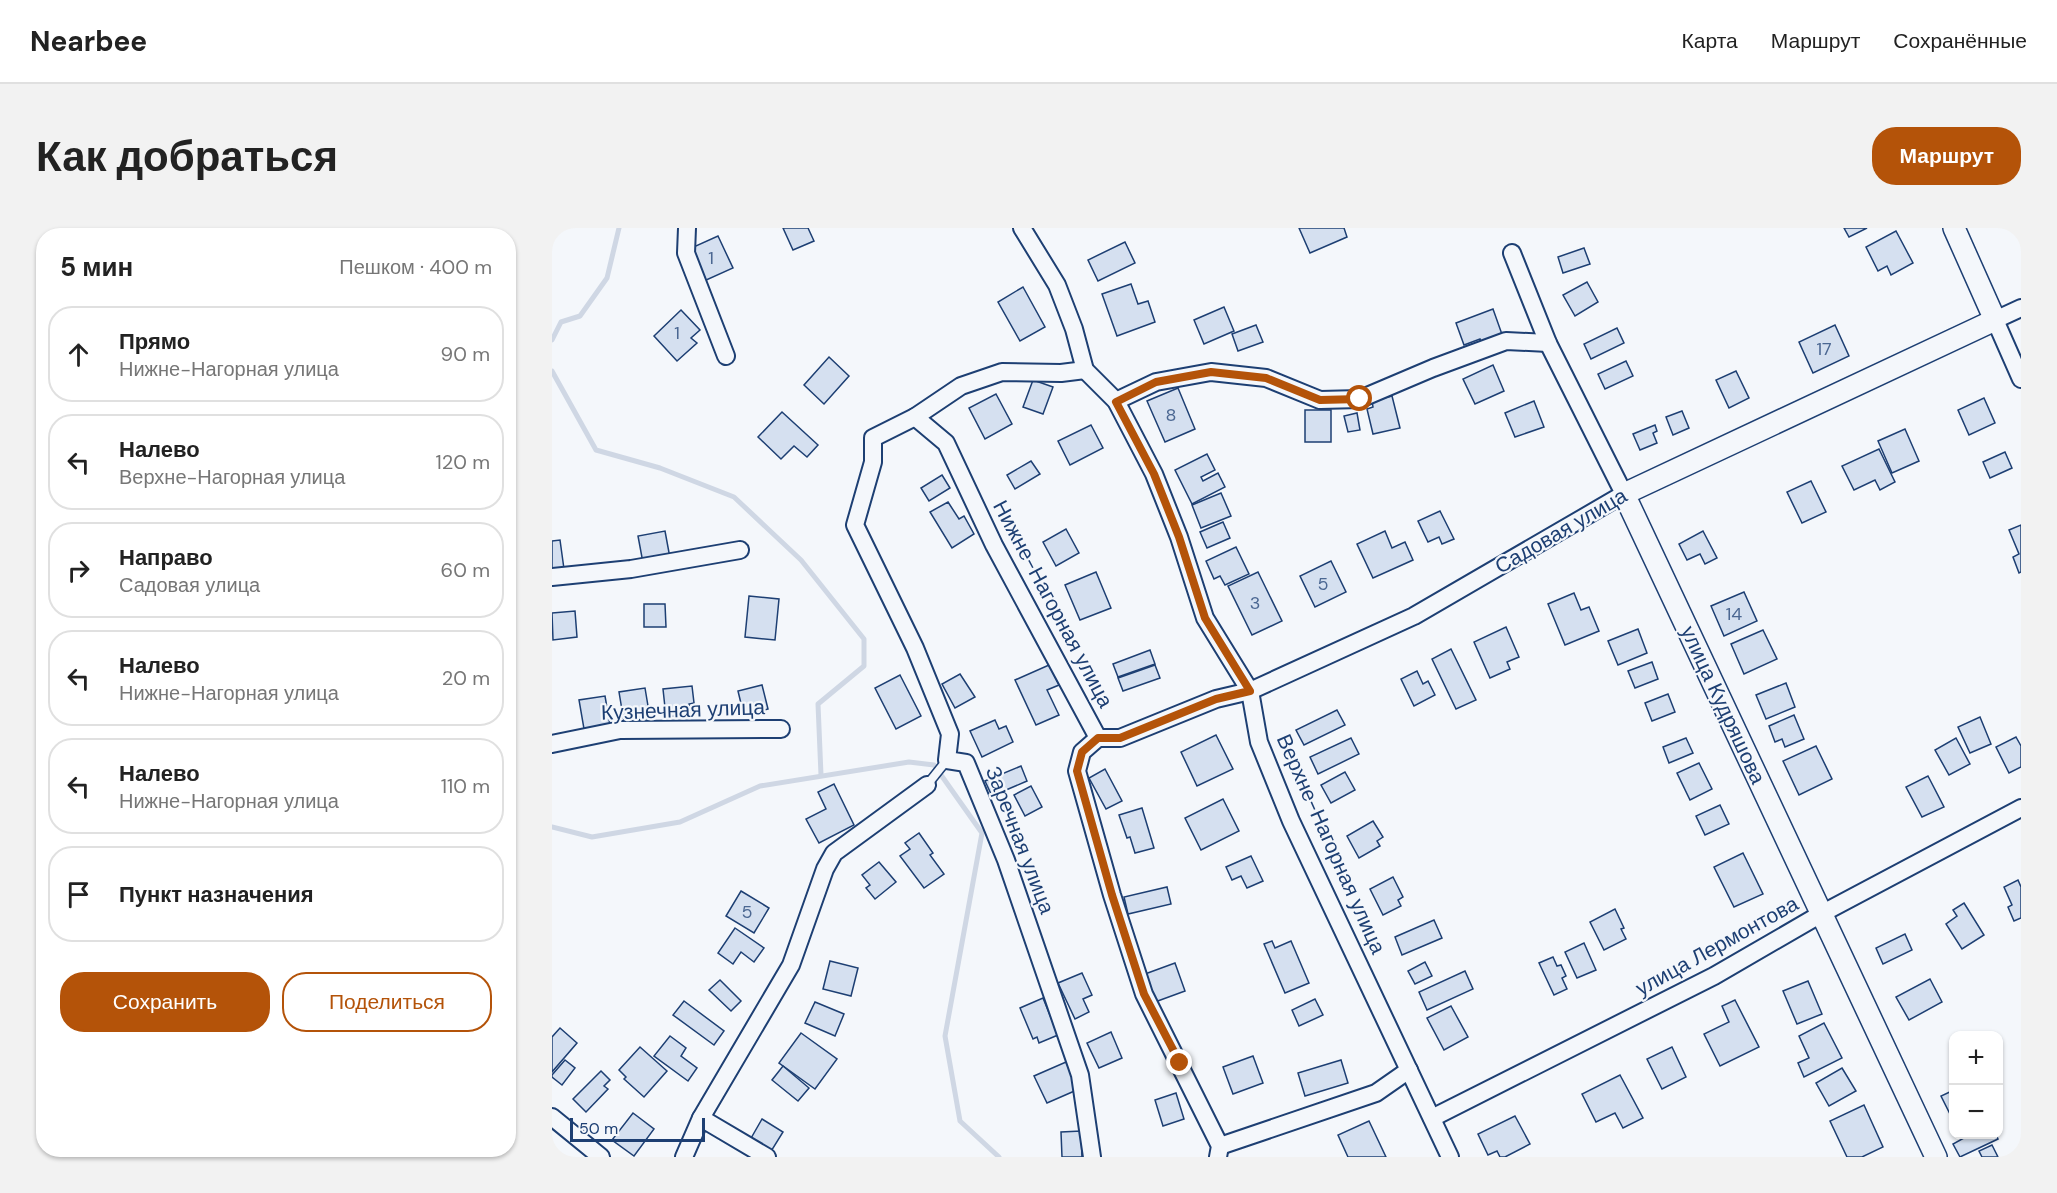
<!DOCTYPE html>
<html lang="ru">
<head>
<meta charset="utf-8">
<style>
	body { margin:0; font-family:"DM Sans",sans-serif; background:#f2f2f2; color:#222 }
	.controls { position:absolute; right:18px; bottom:18px; display:grid; overflow:hidden; border-radius:12px; box-shadow:0 2px 4px #0004 }
	.controls button { width:54px; height:54px; display:grid; place-items:center; padding:0; border:0; border-bottom:2px solid #e0e0e0; background:#fff; color:#222; font:30px sans-serif }
	.scale { position:absolute; left:18px; bottom:15px; width:135px; box-sizing:border-box; padding-left:6px; border:3px solid #1d3f73; border-top:0; font-size:16px; line-height:21px; white-space:nowrap; color:#1d3f73; -webkit-text-stroke:4px #f4f7fb; paint-order:stroke }
	.stop { position:absolute; width:18px; height:18px; margin:-14px; border:4px solid #b45309; border-radius:50%; background:#fff }
	.stop.end { background:#b45309; border-color:#fff; box-shadow:0 2px 6px #0008 }
	.list { margin:0; padding:0; list-style:none }
	h2 { display:flex; justify-content:space-between; align-items:center; height:78px; margin:0; padding:0 24px; font-size:26px }
	h2 small { font-size:20px; font-weight:400; color:#767676 }
	.list li { display:grid; grid-template-columns:39px 1fr auto; gap:18px; align-items:center; box-sizing:border-box; height:96px; margin:0 12px 12px; padding:0 12px; border:2px solid #e0e0e0; border-radius:24px }
	.list b { display:block; font-size:22px; white-space:nowrap }
	.list p { margin:0; font-size:20px; white-space:nowrap; color:#767676 }
	.list em { font-size:20px; font-style:normal; color:#767676 }
	.actions { display:flex; gap:12px; padding:18px 24px }
	.actions a { flex:1; padding:14px 0; border:2px solid #b45309; border-radius:24px; text-align:center; font-size:21px; color:#b45309 }
	.actions .main { background:#b45309; color:#fff }
	.icon { flex:none; width:33px; height:33px; fill:none; stroke:currentColor; stroke-width:2; stroke-linecap:round; stroke-linejoin:round }
	.map { position:relative; flex:none; width:1469px; height:929px; overflow:hidden; border-radius:24px }
	header { display:flex; align-items:center; gap:36px; box-sizing:border-box; height:84px; padding:0 30px; background:#fff; border-bottom:2px solid #e0e0e0 }
	header strong { font-size:28px }
	nav { display:flex; gap:33px; margin-inline-start:auto; font-size:21px }
	.intro { display:flex; align-items:center; justify-content:space-between; box-sizing:border-box; height:144px; padding:0 36px }
	h1 { margin:0; font-size:42px }
	.button { padding:15px 27px; border-radius:24px; background:#b45309; color:#fff; font-size:21px; font-weight:700 }
	main { display:flex; gap:36px; padding:0 36px }
	aside { flex:1; background:#fff; border-radius:24px; box-shadow:0 2px 4px #0004 }
	.map>svg:first-child { display:block }
	.lines { fill:none; stroke-linecap:round; stroke-linejoin:round }
	.stream { stroke:#cfd7e4; stroke-width:5 }
	.building { fill:#d5e0f0; stroke:#1d3f73; stroke-width:1.5 }
	.service-casing { stroke:#1d3f73; stroke-width:11 }
	.minor-casing { stroke:#1d3f73; stroke-width:20 }
	.tertiary-casing { stroke:#1d3f73; stroke-width:24 }
	.service { stroke:#f4f7fb; stroke-width:8 }
	.minor { stroke:#f4f7fb; stroke-width:16 }
	.tertiary { stroke:#f4f7fb; stroke-width:21 }
	.route { stroke:#b45309; stroke-width:8 }
	.labels { text-anchor:middle; stroke-width:4.5; stroke-linejoin:round; paint-order:stroke }
	.number-label { font-size:18px; fill:#4b6792 }
	.street-label { font-size:21px; fill:#1d3f73; stroke:#f4f7fb }
</style>
</head>
<body>
<header>
<strong>Nearbee</strong>
<nav><a>Карта</a><a>Маршрут</a><a>Сохранённые</a></nav>
</header>
<div class="intro"><h1>Как добраться</h1><a class="button">Маршрут</a></div>
<main>
<aside>
<h2>5 мин<small>Пешком · 400 m</small></h2>
<ul class="list">
<li><svg class="icon" aria-label="ahead" viewBox="0 0 24 24"><path d="M12 20V5M6 11l6-6 6 6"/></svg><div><b>Прямо</b><p>Нижне-Нагорная улица</p></div><em>90 m</em></li>
<li><svg class="icon" aria-label="left" viewBox="0 0 24 24"><path d="M17 20v-9H6M10 6l-5 5 5 5"/></svg><div><b>Налево</b><p>Верхне-Нагорная улица</p></div><em>120 m</em></li>
<li><svg class="icon" aria-label="right" viewBox="0 0 24 24"><path d="M7 20v-9h11M14 6l5 5-5 5"/></svg><div><b>Направо</b><p>Садовая улица</p></div><em>60 m</em></li>
<li><svg class="icon" aria-label="left" viewBox="0 0 24 24"><path d="M17 20v-9H6M10 6l-5 5 5 5"/></svg><div><b>Налево</b><p>Нижне-Нагорная улица</p></div><em>20 m</em></li>
<li><svg class="icon" aria-label="left" viewBox="0 0 24 24"><path d="M17 20v-9H6M10 6l-5 5 5 5"/></svg><div><b>Налево</b><p>Нижне-Нагорная улица</p></div><em>110 m</em></li>
<li><svg class="icon" aria-label="arrive" viewBox="0 0 24 24"><path d="M6 21V4h12l-3 4 3 4H6"/></svg><div><b>Пункт назначения</b></div></li>
</ul>
<div class="actions"><a class="main">Сохранить</a><a>Поделиться</a></div>
</aside>
<div class="map">
<svg width="1469" height="929" viewBox="0 0 1469 929">
	<rect width="100%" height="100%" fill="#f4f7fb"/>
	<g class="lines">
		<!-- stream -->
		<g class="stream">
			<polyline points="0,112 9,94 28,88 55,50 67,0"/>
			<polyline points="0,143 44,222 108,240 182,269 249,332 312,411 312,438 266,476 269,547"/>
			<polyline points="0,599 40,609 128,594 208,558 357,534 382,537 430,605 393,808 408,893 447,929"/>
		</g>
	</g>
	<!-- building -->
	<g class="building">
		<polygon points="231,0 256,0 262,13 241,22"/>
		<polygon points="747,0 792,0 795,9 758,25"/>
		<polygon points="1292,0 1315,0 1297,9"/>
		<polygon points="1344,3 1361,35 1339,47 1335,38 1326,43 1314,19"/>
		<polygon points="166,8 181,40 152,53 137,21"/>
		<polygon points="573,14 583,35 546,53 536,32"/>
		<polygon points="1032,20 1038,36 1011,45 1006,29"/>
		<polygon points="1035,54 1046,74 1023,88 1011,67"/>
		<polygon points="579,56 586,76 596,73 603,94 565,108 550,66"/>
		<polygon points="471,59 493,99 468,113 446,74"/>
		<polygon points="672,79 682,103 652,116 642,92"/>
		<polygon points="941,81 952,112 931,119 928,111 912,117 904,95"/>
		<polygon points="129,82 148,102 139,110 145,115 125,133 102,108"/>
		<polygon points="704,97 711,114 686,123 680,106"/>
		<polygon points="1283,97 1297,128 1261,145 1247,114"/>
		<polygon points="1065,100 1072,115 1039,131 1032,116"/>
		<polygon points="277,129 297,148 272,176 252,157"/>
		<polygon points="1074,133 1081,148 1053,161 1046,146"/>
		<polygon points="941,137 952,163 923,176 911,151"/>
		<polygon points="1184,143 1197,170 1177,180 1164,152"/>
		<polygon points="481,152 501,159 491,186 471,179"/>
		<polygon points="626,160 643,201 613,214 595,173"/>
		<polygon points="444,166 460,196 433,211 417,180"/>
		<polygon points="840,168 848,200 821,206 815,181 821,179 820,173"/>
		<polygon points="1432,170 1443,195 1417,207 1406,182"/>
		<polygon points="982,173 992,199 963,209 953,185"/>
		<rect x="753" y="182" width="26" height="32"/>
		<polygon points="1130,183 1137,200 1121,207 1114,189"/>
		<polygon points="230,184 266,217 255,229 242,218 229,231 206,209"/>
		<polygon points="805,185 808,202 796,204 792,188"/>
		<polygon points="539,197 551,220 518,237 506,213"/>
		<polygon points="1103,197 1105,203 1101,205 1105,215 1088,222 1081,206"/>
		<polygon points="1353,201 1367,233 1340,245 1326,213"/>
		<polygon points="1327,221 1343,254 1328,262 1323,252 1302,262 1290,238"/>
		<polygon points="1453,224 1460,240 1438,250 1431,234"/>
		<polygon points="655,226 663,242 649,249 651,253 666,245 673,259 640,276 623,242"/>
		<polygon points="479,233 488,246 463,261 455,247"/>
		<polygon points="390,247 398,260 377,273 369,260"/>
		<polygon points="1259,253 1274,284 1250,295 1235,264"/>
		<polygon points="669,265 679,288 649,300 640,277"/>
		<polygon points="396,274 407,291 412,288 422,306 400,320 378,284"/>
		<polygon points="888,283 902,311 890,316 887,309 876,314 866,293"/>
		<polygon points="671,294 678,310 655,320 648,304"/>
		<polygon points="1469,297 1469,344 1467,345 1461,329 1467,326 1457,302"/>
		<polygon points="514,301 527,325 504,338 491,314"/>
		<polygon points="113,303 118,330 91,335 86,308"/>
		<polygon points="833,303 840,320 853,314 861,332 821,350 805,316"/>
		<polygon points="1151,303 1165,330 1153,336 1148,326 1135,332 1127,316"/>
		<polygon points="8,312 12,341 0,342 0,313"/>
		<polygon points="684,319 697,346 673,357 668,348 662,351 654,333"/>
		<polygon points="779,333 794,364 763,379 748,348"/>
		<polygon points="544,344 559,380 528,392 513,357"/>
		<polygon points="706,344 730,393 700,407 676,358"/>
		<polygon points="1192,364 1205,393 1172,408 1159,378"/>
		<polygon points="1022,365 1029,382 1037,379 1047,403 1013,417 996,376"/>
		<polygon points="197,368 227,371 223,412 193,409"/>
		<polygon points="92,376 113,376 114,399 92,399"/>
		<polygon points="23,383 25,409 1,412 0,385"/>
		<polygon points="954,399 967,429 955,434 958,441 938,450 922,414"/>
		<polygon points="1086,401 1095,425 1066,437 1056,413"/>
		<polygon points="1211,402 1225,431 1192,446 1179,416"/>
		<polygon points="899,421 924,472 904,481 880,431"/>
		<polygon points="598,422 603,436 566,449 561,436"/>
		<polygon points="1100,434 1106,451 1083,460 1076,443"/>
		<polygon points="497,437 507,457 495,462 507,487 484,497 463,452"/>
		<polygon points="603,437 608,450 571,463 566,450"/>
		<polygon points="865,443 871,456 876,453 883,467 862,478 849,451"/>
		<polygon points="408,446 423,469 403,480 390,456"/>
		<polygon points="348,447 369,488 344,501 323,460"/>
		<polygon points="1234,455 1243,479 1214,491 1204,467"/>
		<polygon points="210,457 216,481 192,488 186,463"/>
		<polygon points="140,458 142,475 137,476 139,486 114,489 111,461"/>
		<polygon points="93,460 98,490 72,494 67,464"/>
		<polygon points="1116,466 1123,484 1100,493 1093,475"/>
		<polygon points="53,468 58,497 32,501 27,472"/>
		<polygon points="785,482 793,497 752,517 744,502"/>
		<polygon points="1242,487 1252,511 1233,519 1230,511 1223,514 1217,498"/>
		<polygon points="1428,489 1439,516 1418,525 1406,499"/>
		<polygon points="443,492 447,501 454,498 461,514 430,529 418,503"/>
		<polygon points="664,507 681,541 645,558 629,524"/>
		<polygon points="1464,509 1469,518 1469,539 1457,545 1444,519"/>
		<polygon points="799,510 807,526 766,546 758,529"/>
		<polygon points="1134,510 1141,525 1117,535 1111,519"/>
		<polygon points="1404,510 1418,536 1397,547 1383,522"/>
		<polygon points="1264,518 1280,551 1247,567 1231,533"/>
		<polygon points="1147,535 1160,561 1138,572 1125,545"/>
		<polygon points="469,538 475,553 440,568 433,553"/>
		<polygon points="553,541 570,573 554,581 537,550"/>
		<polygon points="793,544 803,562 779,575 769,557"/>
		<polygon points="1376,548 1392,579 1370,589 1354,559"/>
		<polygon points="282,556 302,597 267,615 254,591 274,581 266,564"/>
		<polygon points="479,558 490,579 473,588 462,567"/>
		<polygon points="671,571 687,603 649,622 633,590"/>
		<polygon points="1168,577 1177,596 1153,607 1144,588"/>
		<polygon points="590,580 602,620 583,625 578,609 575,610 567,587"/>
		<polygon points="821,593 831,609 825,613 828,618 807,630 795,608"/>
		<polygon points="367,605 381,625 378,627 392,646 372,660 348,628 358,621 353,615"/>
		<polygon points="1191,625 1211,666 1182,679 1162,639"/>
		<polygon points="699,628 711,653 695,660 689,648 680,652 674,639"/>
		<polygon points="327,634 344,654 323,671 314,660 318,657 310,647"/>
		<polygon points="841,649 851,669 846,672 849,678 831,687 818,661"/>
		<polygon points="1466,652 1469,659 1469,690 1462,693 1456,679 1460,677 1452,659"/>
		<polygon points="615,659 619,676 576,686 572,669"/>
		<polygon points="189,663 217,680 202,705 174,688"/>
		<polygon points="1412,675 1432,707 1410,721 1394,696 1405,688 1401,682"/>
		<polygon points="1063,681 1072,700 1069,701 1074,711 1052,722 1038,694"/>
		<polygon points="882,692 890,710 850,727 843,709"/>
		<polygon points="183,700 212,720 202,734 189,724 181,736 166,725"/>
		<polygon points="1353,706 1360,722 1331,736 1324,720"/>
		<polygon points="720,713 723,720 739,713 757,755 733,765 712,716"/>
		<polygon points="1032,715 1044,742 1025,750 1013,724"/>
		<polygon points="1001,729 1005,738 1009,737 1014,748 1010,750 1015,761 1002,767 987,735"/>
		<polygon points="278,733 306,740 299,768 271,761"/>
		<polygon points="873,734 880,748 863,756 856,743"/>
		<polygon points="623,735 633,763 603,774 593,746"/>
		<polygon points="913,743 921,761 875,782 867,764"/>
		<polygon points="530,745 540,767 531,771 537,784 523,791 506,755"/>
		<polygon points="1378,751 1390,774 1357,792 1344,769"/>
		<polygon points="168,752 189,773 179,783 157,762"/>
		<polygon points="1256,753 1270,786 1245,796 1231,763"/>
		<polygon points="491,770 506,807 487,815 485,809 481,811 468,780"/>
		<polygon points="763,771 771,787 747,798 740,782"/>
		<polygon points="1183,772 1207,819 1168,838 1152,806 1177,794 1170,778"/>
		<polygon points="132,773 172,803 162,817 121,787"/>
		<polygon points="263,774 292,786 283,808 253,795"/>
		<polygon points="899,778 916,809 892,822 875,790"/>
		<polygon points="1272,795 1290,830 1252,849 1246,835 1257,830 1247,808"/>
		<polygon points="8,800 25,815 0,844 0,809"/>
		<polygon points="559,804 570,830 547,840 535,815"/>
		<polygon points="249,805 285,831 263,861 227,835"/>
		<polygon points="118,808 134,820 129,828 145,840 136,853 102,828"/>
		<polygon points="88,819 115,843 92,869 72,851 74,849 67,842"/>
		<polygon points="1120,819 1134,849 1110,861 1095,831"/>
		<polygon points="701,828 711,855 681,866 671,839"/>
		<polygon points="13,832 23,840 10,857 0,849 0,847"/>
		<polygon points="789,832 796,855 753,868 746,845"/>
		<polygon points="514,834 527,861 495,875 482,848"/>
		<polygon points="231,838 257,860 246,873 220,852"/>
		<polygon points="1290,840 1304,863 1277,878 1264,855"/>
		<polygon points="49,843 58,852 52,858 56,861 34,884 21,871"/>
		<polygon points="1068,847 1091,890 1071,900 1063,885 1044,894 1030,866"/>
		<polygon points="1402,862 1402,892 1401,892 1389,868"/>
		<polygon points="624,865 632,891 611,898 603,872"/>
		<polygon points="1312,877 1331,919 1310,929 1295,929 1278,893"/>
		<polygon points="81,885 102,901 82,928 60,912"/>
		<polygon points="963,888 978,916 953,929 948,929 945,923 936,927 926,906"/>
		<polygon points="210,891 231,904 218,925 198,912"/>
		<polygon points="817,893 834,929 796,929 786,907"/>
		<polygon points="529,903 530,929 510,929 509,904"/>
		<polygon points="1419,906 1444,906 1446,911 1408,929 1401,916"/>
		<polygon points="1440,917 1446,929 1430,929 1427,923"/>
	</g>
	<g class="lines">
		<!-- service casing -->
		<g class="service-casing">
			<polyline id="service" points="375,557 395,532"/>
		</g>
		<!-- minor casing -->
		<g class="minor-casing">
			<g id="minor">
				<polyline points="135,0 134,25 174,128"/>
				<polyline points="470,0 505,57 522,101 533,142 564,173 602,246 627,309 653,390 698,463 707,514 739,593 898,929"/>
				<polyline points="1469,80 1443,92 1469,151"/>
				<polyline points="533,142 509,145 450,144 409,158 363,189 321,210 321,234 303,297 363,420 398,506 395,532 414,535 454,632 528,847 540,929"/>
				<polyline points="564,173 604,154 659,144 714,150 768,172 808,171 881,140 954,113 996,115"/>
				<polyline points="363,189 394,215 442,317 546,510"/>
				<polyline points="0,349 79,341 188,322"/>
				<polyline points="546,510 568,510 664,471 698,463 862,388 1072,266 996,115 960,25"/>
				<polyline points="546,510 530,524 525,543 560,667 592,766 668,918 666,929"/>
				<polyline points="0,516 68,502 229,501"/>
				<polyline points="0,889 49,929"/>
				<polyline points="149,890 215,929"/>
				<polyline points="880,890 1162,748 1269,686 1469,580"/>
				<polyline points="668,918 824,865 857,842"/>
				<polyline points="132,929 149,890 239,737 273,641 282,625 375,557"/>
			</g>
		</g>
		<!-- tertiary casing -->
		<g class="tertiary-casing">
			<polyline id="tertiary" points="1384,929 1072,266 1443,92 1402,0"/>
		</g>
		<!-- service -->
		<use href="#service" class="service"/>
		<!-- minor -->
		<use href="#minor" class="minor"/>
		<!-- tertiary -->
		<use href="#tertiary" class="tertiary"/>
	</g>
	<g class="lines">
		<!-- route -->
		<polyline class="route" points="628,835 592,766 560,667 525,543 530,524 546,510 568,510 664,471 698,463 653,390 627,309 602,246 564,174 604,154 659,144 714,150 768,172 808,171"/>
	</g>
	<g class="labels">
		<!-- number labels -->
		<g class="number-label">
			<text x="159" y="36">1</text>
			<text x="125" y="111">1</text>
			<text x="1272" y="127">17</text>
			<text x="619" y="193">8</text>
			<text x="771" y="362">5</text>
			<text x="703" y="381">3</text>
			<text x="1182" y="392">14</text>
			<text x="195" y="690">5</text>
		</g>
		<!-- street labels -->
		<g class="street-label">
			<text transform="translate(1009 303) rotate(-30)" y="7">Садовая улица</text>
			<text transform="translate(501 376) rotate(62)" y="7">Нижне-Нагорная улица</text>
			<text transform="translate(1171 477) rotate(65)" y="7">улица Кудряшова</text>
			<text transform="translate(131 482) rotate(-2)" y="7">Кузнечная улица</text>
			<text transform="translate(468 612) rotate(69)" y="7">Заречная улица</text>
			<text transform="translate(779 616) rotate(66)" y="7">Верхне-Нагорная улица</text>
			<text transform="translate(1165 718) rotate(-29)" y="7">улица Лермонтова</text>
		</g>
	</g>
</svg>
<div class="controls">
<button>+</button>
<button>−</button>
</div>
<div class="scale">50 m</div>
<div class="stop" style="left:808px;top:171px"></div>
<div class="stop end" style="left:628px;top:835px"></div>
</div>
</main>
</body>
</html>
